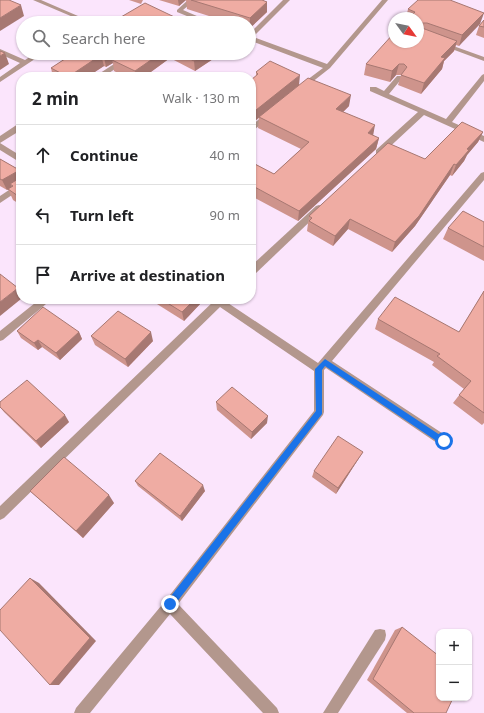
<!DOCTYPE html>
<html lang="en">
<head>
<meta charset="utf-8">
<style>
	body { margin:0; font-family:"Noto Sans",sans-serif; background:#f6f6f6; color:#202124 }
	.controls { position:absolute; right:12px; bottom:12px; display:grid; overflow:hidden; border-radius:8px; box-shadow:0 1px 3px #0004 }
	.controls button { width:36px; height:36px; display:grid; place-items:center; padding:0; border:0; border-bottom:1px solid #e0e0e0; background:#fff; color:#202124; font:20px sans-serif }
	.compass { position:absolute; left:388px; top:12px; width:36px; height:36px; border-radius:50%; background:#fff; box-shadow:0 1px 3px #0004; rotate:123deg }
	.stop { position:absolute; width:12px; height:12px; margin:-9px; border:3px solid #1a73e8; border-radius:50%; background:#fff }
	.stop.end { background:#1a73e8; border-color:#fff; box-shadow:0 1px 4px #0008 }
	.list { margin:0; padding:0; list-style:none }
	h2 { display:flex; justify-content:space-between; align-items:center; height:52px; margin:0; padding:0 16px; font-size:17px }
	h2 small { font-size:13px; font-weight:400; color:#757577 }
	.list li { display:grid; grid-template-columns:26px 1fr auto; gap:12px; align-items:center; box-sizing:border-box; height:60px; padding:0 16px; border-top:1px solid #e0e0e0 }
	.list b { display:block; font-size:15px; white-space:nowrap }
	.list em { font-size:13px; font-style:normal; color:#757577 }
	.icon { flex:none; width:22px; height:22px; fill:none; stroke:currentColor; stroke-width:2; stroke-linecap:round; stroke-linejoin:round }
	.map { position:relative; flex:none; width:484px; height:713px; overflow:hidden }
	.search { position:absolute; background:#fff; box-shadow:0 1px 3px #0004; left:16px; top:16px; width:240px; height:44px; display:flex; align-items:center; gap:10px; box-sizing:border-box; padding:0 14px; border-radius:22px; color:#757577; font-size:15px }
	.panel { position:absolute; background:#fff; box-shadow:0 1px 3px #0004; left:16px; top:72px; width:240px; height:232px; border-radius:16px }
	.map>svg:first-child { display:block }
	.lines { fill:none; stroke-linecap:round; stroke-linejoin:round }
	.street { fill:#b3978d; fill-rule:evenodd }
	.wall { fill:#ce948c }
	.shaded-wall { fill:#a77872 }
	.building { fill:#efaca3; stroke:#a77872 }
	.route { fill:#1a73e8 }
</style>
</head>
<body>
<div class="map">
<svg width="484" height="713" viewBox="0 0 484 713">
	<rect width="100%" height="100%" fill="#fbe5fc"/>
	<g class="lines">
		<!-- street -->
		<g class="street">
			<polygon points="33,0 41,0 78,16 73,17"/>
			<polygon points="188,0 195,0 183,10 213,23 204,23 177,12 177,10"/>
			<polygon points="283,0 290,0 253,37 327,64 382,0 388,0 330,68 302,90 299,90 299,86 323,68 249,40 249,34"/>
			<polygon points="441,43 445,43 484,57 484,61 441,45"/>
			<polygon points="0,49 25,60 36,53 44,53 0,82 0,77 20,63 0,54"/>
			<polygon points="131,53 139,53 103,77 94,77"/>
			<polygon points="484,74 484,81 452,122 484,136 484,142 424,115 382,154 376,154 376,150 418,112 370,91 370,87 376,87 384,91 397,76 401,76 403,77 389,94 446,119 482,75"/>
			<polygon points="265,114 271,114 272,116 251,132 251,126"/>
			<polygon points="18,124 21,124 21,130 0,143 0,136"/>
			<polygon points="0,143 21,156 21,163 0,150"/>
			<polygon points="484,172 484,180 332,361 448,437 449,441 448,445 444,446 440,445 326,368 324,370 324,412 323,415 178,604 277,708 279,713 263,713 170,614 90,713 74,713 76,708 166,600 314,411 314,371 220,307 4,518 0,520 0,506 216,299 222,299 318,363 481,173"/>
			<polygon points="21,182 21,189 0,203 0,196"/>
			<polygon points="319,205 322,206 322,210 254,275 251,276 251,266 316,206"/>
			<polygon points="40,299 52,299 3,340 0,341 0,331"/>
			<polygon points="380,629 385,630 386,635 385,640 338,713 323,713 375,630"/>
		</g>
	</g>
	<!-- wall -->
	<g class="wall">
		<polygon points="129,0 143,0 141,4"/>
		<polygon points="159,0 186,0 179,6"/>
		<polygon points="186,0 262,0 267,2 267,12 249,29 249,23 231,23 187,9"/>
		<polygon points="408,9 484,13 459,46 456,45 454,51 444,61 442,69 421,94 398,85 401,75 396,75 390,82 364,75 366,64 418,18 406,18"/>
		<polygon points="484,20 484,38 476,35 479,26"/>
		<polygon points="74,53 222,53 195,71 170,58 144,77 126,77 114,71 113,63 106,67 104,66 87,77 53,77 51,68"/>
		<polygon points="256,72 299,85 349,106 343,112 372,136 379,138 376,149 298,221 251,196 251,162 274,174 301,149 258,128 259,118 251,124 251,80 256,76"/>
		<polygon points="483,132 478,142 467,155 464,161 452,176 450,175 415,226 392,252 348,229 333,246 307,231 309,216 425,159"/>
		<polygon points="0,159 21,171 21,205 13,200 8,189 11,187 7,190 0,186"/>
		<polygon points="484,222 484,261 443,239 448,228"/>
		<polygon points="484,291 484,423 482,425 453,403 464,389 432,365 434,362 375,329 378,319 459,332"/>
		<polygon points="149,299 201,299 201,303 184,321"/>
		<polygon points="17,331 79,332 82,339 60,360 42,347 38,350 21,338"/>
		<polygon points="91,336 153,341 128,367 95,345"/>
		<polygon points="0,402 69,422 41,448 4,412 0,407"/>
		<polygon points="216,402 267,423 251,439 217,410"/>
		<polygon points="363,452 359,458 336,494 312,477 314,471"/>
		<polygon points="135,481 205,491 182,521 138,486"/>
		<polygon points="30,491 114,503 83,538"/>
		<polygon points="402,627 446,713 407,713 367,680 395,630"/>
	</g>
	<!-- shaded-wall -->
	<g class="shaded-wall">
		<polygon points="178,0 186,0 179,6"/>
		<polygon points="267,2 267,12 249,29 250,18"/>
		<polygon points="21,5 24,16 0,31 0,18"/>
		<polygon points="484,13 480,24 459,46 462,35"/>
		<polygon points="457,41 454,51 444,61 442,69 421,94 424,83 441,57"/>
		<polygon points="5,53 9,64 0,70 0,56"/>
		<polygon points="109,53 128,53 112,60 113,63 106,67 104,57"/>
		<polygon points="161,53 169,53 170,58 144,77 136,77 135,71"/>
		<polygon points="206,53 222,53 195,71 194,61"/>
		<polygon points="101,55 104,66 87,77 68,77"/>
		<polygon points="399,64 396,75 390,82 392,71"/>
		<polygon points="300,75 299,85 251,124 251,114"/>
		<polygon points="351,95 349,106 335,120 336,109"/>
		<polygon points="375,125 373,136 368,133"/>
		<polygon points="483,132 478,142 467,155 464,161 452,176 456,165 467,149"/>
		<polygon points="379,138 376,149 298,221 299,211"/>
		<polygon points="454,164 450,175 415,226 392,252 395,242"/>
		<polygon points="18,171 21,178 10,184 12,187 7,190 2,180"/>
		<polygon points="350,219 348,229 333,246 335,236"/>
		<polygon points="18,288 21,293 21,299 0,316 0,302"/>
		<polygon points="195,299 201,299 201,303 184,321 182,312"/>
		<polygon points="79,332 82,339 60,360 56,353"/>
		<polygon points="151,332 153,341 128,367 125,359"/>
		<polygon points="38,340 42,347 38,350 34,343"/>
		<polygon points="65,415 69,422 41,448 36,441"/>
		<polygon points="268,416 267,423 251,439 252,432"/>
		<polygon points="363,452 359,458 336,494 338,488"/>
		<polygon points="203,485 205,491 182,521 180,516"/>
		<polygon points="109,495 114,503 83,538 76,531"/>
		<polygon points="30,578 39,583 96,641 59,685 50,685"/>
	</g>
	<!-- building -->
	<g class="building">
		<polygon points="0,0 9,0 21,5 0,18"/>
		<polygon points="191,0 262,0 267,2 250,18"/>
		<polygon points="418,0 450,0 484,13 462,35 427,23 422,23 422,28 457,41 441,57 445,58 424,83 401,75 407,67 404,64 399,64 392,71 366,64 394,33 394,42 418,42 418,18 409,18 415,12 408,9"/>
		<polygon points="145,3 187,23 115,23 122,18 121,17"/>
		<polygon points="484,20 484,27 479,26"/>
		<polygon points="0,51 5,53 0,56"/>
		<polygon points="74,53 109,53 104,57 101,55 68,77 51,68"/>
		<polygon points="124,53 161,53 135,71 112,60"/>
		<polygon points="179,53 206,53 194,61"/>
		<polygon points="270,61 300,75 251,114 251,80 258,74 256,72"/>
		<polygon points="308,78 351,95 336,109 375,125 368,133 379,138 299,211 251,185 251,162 274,174 309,142 259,117"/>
		<polygon points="462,122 483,132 467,149 469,150 456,165 454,164 419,216 395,242 350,219 335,236 309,221 312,218 309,216 388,143 425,159"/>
		<polygon points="0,159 21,171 21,198 8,189 13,186 10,184 18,179 18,171 2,180 0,179"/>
		<polygon points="463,211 484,222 484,247 448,228"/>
		<polygon points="0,274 18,288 0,302"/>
		<polygon points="484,291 484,413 459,395 471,381 437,356 440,354 378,319 395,297 459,332"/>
		<polygon points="161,299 195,299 182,312"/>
		<polygon points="43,307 79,332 56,353 38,340 34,343 17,331"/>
		<polygon points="118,311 151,332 125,359 91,336"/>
		<polygon points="27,380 65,415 36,441 0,407 0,402"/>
		<polygon points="232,387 268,416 252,432 216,402"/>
		<polygon points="338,436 363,452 338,488 314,471"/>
		<polygon points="160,453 203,485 180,516 135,481"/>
		<polygon points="64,457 109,495 76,531 30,491"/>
		<polygon points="30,578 90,638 50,685 0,630 0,610"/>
		<polygon points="402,627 439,656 439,698 453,698 446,713 414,713 373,679"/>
	</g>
	<!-- route -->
	<polygon class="route" points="325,359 446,439 446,444 441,444 325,366 322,370 322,414 173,607 167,607 167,601 316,411 315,369"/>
</svg>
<div class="controls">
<button>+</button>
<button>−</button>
</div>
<svg class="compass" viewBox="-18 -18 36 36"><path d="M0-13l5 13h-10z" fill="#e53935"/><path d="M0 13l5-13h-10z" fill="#757577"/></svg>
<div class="stop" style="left:444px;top:441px"></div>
<div class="stop end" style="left:170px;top:604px"></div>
<div class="search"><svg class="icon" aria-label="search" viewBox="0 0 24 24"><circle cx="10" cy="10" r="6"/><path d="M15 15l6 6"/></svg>Search here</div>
<section class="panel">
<h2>2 min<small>Walk · 130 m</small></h2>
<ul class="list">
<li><svg class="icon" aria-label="ahead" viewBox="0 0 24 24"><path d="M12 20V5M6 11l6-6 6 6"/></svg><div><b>Continue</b></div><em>40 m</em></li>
<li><svg class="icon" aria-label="left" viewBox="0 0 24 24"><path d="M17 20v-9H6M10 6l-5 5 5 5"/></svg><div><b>Turn left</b></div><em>90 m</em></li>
<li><svg class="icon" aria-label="arrive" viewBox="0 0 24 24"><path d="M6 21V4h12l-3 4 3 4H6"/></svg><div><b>Arrive at destination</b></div></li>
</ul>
</section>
</div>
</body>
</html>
